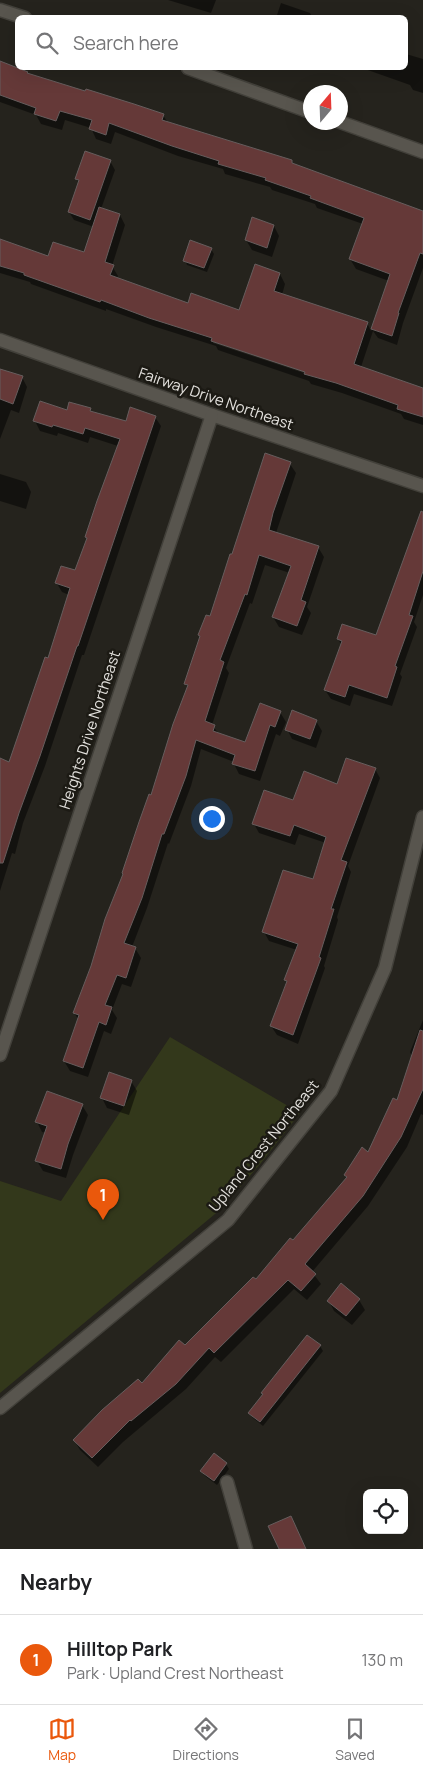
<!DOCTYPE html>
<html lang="en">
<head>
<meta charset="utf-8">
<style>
	body { margin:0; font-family:Manrope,sans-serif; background:#f2f2f2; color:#202124 }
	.controls { position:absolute; right:15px; bottom:15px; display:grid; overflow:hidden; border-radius:8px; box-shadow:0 5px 20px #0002 }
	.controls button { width:45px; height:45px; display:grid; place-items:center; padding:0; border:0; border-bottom:1px solid #e0e0e0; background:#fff; color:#202124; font:25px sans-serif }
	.compass { position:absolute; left:303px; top:85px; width:45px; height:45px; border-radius:50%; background:#fff; box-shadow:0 5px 20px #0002; rotate:19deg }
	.you { position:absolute; left:211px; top:818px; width:18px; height:18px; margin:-12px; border:4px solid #fff; border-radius:50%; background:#1a73e8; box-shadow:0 0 0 8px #1a73e833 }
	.badge { display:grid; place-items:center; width:32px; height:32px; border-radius:50%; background:#ea580c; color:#fff; font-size:16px; font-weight:700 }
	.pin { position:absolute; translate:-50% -41px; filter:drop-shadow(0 1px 2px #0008) }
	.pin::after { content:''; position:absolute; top:26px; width:18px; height:15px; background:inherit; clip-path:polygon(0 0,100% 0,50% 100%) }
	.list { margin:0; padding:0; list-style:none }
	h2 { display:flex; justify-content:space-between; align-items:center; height:65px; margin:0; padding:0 20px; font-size:21px }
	h2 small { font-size:16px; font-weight:400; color:#757577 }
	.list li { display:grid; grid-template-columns:32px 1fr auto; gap:15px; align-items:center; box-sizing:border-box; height:90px; padding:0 20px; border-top:1px solid #e0e0e0 }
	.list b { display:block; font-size:19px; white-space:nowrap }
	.list p { margin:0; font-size:16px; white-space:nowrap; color:#757577 }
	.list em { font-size:16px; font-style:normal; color:#757577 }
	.icon { flex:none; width:28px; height:28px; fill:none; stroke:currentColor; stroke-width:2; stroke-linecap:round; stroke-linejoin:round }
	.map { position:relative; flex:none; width:423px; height:1549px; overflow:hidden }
	.search { position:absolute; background:#fff; box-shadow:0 5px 20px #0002; left:15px; right:15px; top:15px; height:55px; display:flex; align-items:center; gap:12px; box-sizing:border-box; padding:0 18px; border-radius:8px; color:#757577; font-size:19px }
	.sheet { height:155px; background:#fff }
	nav { display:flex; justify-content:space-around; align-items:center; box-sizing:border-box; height:70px; border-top:1px solid #e0e0e0; background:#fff; font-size:14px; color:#757577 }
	nav a { display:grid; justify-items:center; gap:2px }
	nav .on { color:#ea580c }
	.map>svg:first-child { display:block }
	.green { fill:#33381b }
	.shadow { fill:#0007; fill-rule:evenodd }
	.building { fill:#653938; stroke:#665d5d }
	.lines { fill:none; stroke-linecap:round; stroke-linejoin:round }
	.minor-casing { stroke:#42403a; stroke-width:15 }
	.minor { stroke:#58554e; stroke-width:12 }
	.labels { text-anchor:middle; stroke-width:5; stroke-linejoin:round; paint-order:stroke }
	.street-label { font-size:15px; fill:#e3e1dd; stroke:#1c1a14 }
</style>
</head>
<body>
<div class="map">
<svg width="423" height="1549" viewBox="0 0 423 1549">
	<rect width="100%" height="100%" fill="#25231d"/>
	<!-- green -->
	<polygon class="green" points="170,1037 300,1113 261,1163 221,1209 0,1393 0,1181 61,1201"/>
	<!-- shadow -->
	<g class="shadow">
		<polygon points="168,0 216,0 211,13"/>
		<polygon points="281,3 310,13 313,18 276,18"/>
		<polygon points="406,54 423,59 423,93 413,90 410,85 362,68 406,68"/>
		<path d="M0 63 27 73 28 75 163 115 168 123 291 162 293 164 423 212V268L403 323 397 345 378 338 373 331 361 367 423 389V425L404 419 401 414 342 393 311 384 309 381 218 350 216 346 156 327 106 309V311L31 284 30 282 0 273V239L49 257 85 254 94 227 74 220 69 212 79 184 77 179 110 161 115 170 101 209 120 215 125 225 112 266 118 276 117 279 189 304 240 311 256 266 280 274 285 284 282 295 367 323 371 331 389 281 356 269 350 259 363 224 317 208 315 204 272 190 270 187 225 174 223 169 178 156 115 132 111 144 96 139 91 128 65 120 62 130 41 124 36 115 0 102ZM213 340 311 373 310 375 213 343Z"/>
		<polygon points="274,226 279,236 272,257 252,250 246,240"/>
		<polygon points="211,249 214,254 207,272 187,265 185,260"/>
		<polygon points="0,370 22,377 27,387 19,413 11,410 0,439"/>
		<polygon points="90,410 92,413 127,423 155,417 161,426 84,655 82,655 45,766 23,823 15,854 12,853 0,891 0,760 9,763 49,659 69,595 62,592 56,582 76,572 118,446 90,437 88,443 58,433 57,436 40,431 35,421 68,411"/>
		<polygon points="290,464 296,473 276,533 318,547 324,557 307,607 311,613 302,635 279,627 273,617 290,573 265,565 252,604 250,603 226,668 229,673 212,725 219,734 246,743 280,712 286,722 280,736 276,734 260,781 239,774 234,764 234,762 201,749 191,786 169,844 168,843 147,908 132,947 135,948 141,958 131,987 122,984 112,1010 117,1018 111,1034 104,1031 88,1077 70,1071 64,1061 79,1020 74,1013 152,796 188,688 186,684 201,637 199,635 211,618"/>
		<polygon points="0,474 26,482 31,492 26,509 0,501"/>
		<polygon points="423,520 423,595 414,622 417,627 400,674 402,677 392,706 354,694 350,706 331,699 325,690 342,646 338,639 377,637"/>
		<polygon points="316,721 322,731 316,748 292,739 287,729"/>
		<polygon points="375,769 380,778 348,866 351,872 337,917 338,920 324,966 325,968 298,1044 277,1035 271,1026 297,950 269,941 264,932 314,880 326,843 299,834 295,845 259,833 254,824 294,802 338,786"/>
		<polygon points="423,1020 423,1115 421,1114 407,1147 368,1206 312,1272 321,1284 307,1300 294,1289 221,1362 215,1357 186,1389 123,1442 98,1467 80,1450 74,1440 141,1385 256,1281 293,1242 347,1178 345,1175 369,1153 397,1102 412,1057 410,1052"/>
		<polygon points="131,1081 137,1091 129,1115 107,1108 102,1098"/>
		<polygon points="82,1105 88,1115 73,1155 66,1178 43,1171 37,1161 46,1133 42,1132 37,1122"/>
		<polygon points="359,1300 365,1310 352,1325 334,1311 329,1301"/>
		<polygon points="307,1336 320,1346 323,1351 263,1426 253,1418 250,1414"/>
		<polygon points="214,1455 226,1464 229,1469 217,1485 205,1476 202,1471"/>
	</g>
	<!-- building -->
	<g class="building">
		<polygon points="0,61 28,72 27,73 85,91 86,89 134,104 164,114 162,120 292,160 292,163 423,211 423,254 420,253 398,313 399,313 392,336 371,329 390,274 349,259 364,218 310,198 311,196 265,180 266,178 218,164 219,161 172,146 109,123 106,135 89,129 92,120 60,111 56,121 34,114 36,108 0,95"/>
		<polygon points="85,151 111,160 90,220 68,212 79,180 75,179"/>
		<polygon points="99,207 120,214 105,262 114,265 110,275 188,303 191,293 239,310 255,264 280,273 274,291 368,322 354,364 423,388 423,417 397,409 398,405 336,383 304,374 305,372 211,341 212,338 149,318 101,300 100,302 24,275 24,273 0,266 0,239 48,256 53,242 84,252"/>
		<polygon points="252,217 274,225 267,248 245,240"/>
		<polygon points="190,240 212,248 204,268 183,261"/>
		<polygon points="0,369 23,376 13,404 0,399"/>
		<polygon points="40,401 67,410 69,402 91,408 90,411 126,421 130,407 156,416 78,646 77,646 40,756 19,813 3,863 0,863 0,758 9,762 45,657 48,658 70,588 55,583 61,566 75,570 87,538 85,537 97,501 120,439 85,428 83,434 53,425 52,427 33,421"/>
		<polygon points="265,453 291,462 273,513 269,530 319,546 301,600 306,602 297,626 272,617 291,566 259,555 247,595 245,594 220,660 224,662 205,721 215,725 213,731 245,742 260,703 281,711 275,727 270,725 255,771 232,764 235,755 196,740 186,776 164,834 162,834 142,898 124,943 136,947 126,978 117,975 105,1005 112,1007 106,1025 99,1022 83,1068 63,1061 79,1015 73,1013 91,966 105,919 123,874 122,873 139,822 149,794 151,795 173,724 188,685 184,684 200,636 198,635 206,615 210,616 230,554 232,554"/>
		<polygon points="421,511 423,512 423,571 409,615 413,616 395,666 397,667 387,698 349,685 345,697 324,690 342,641 337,639 342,624 376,635"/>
		<polygon points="292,710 317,720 310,739 285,730"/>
		<polygon points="346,758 376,768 341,860 347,862 331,909 334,909 319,957 321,958 293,1035 270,1026 287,981 284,980 298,944 262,932 283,870 313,879 326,837 294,825 290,836 252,824 264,790 293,800 304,771 337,784"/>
		<polygon points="420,1030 423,1031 423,1089 401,1137 363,1196 305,1264 316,1274 301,1291 288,1280 214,1353 209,1348 176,1384 131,1421 130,1420 92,1458 73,1440 102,1410 138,1379 142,1383 179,1340 185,1345 253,1277 256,1279 290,1238 293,1240 347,1177 344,1175 362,1147 368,1152 393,1098 397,1100"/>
		<polygon points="109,1072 132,1080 124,1106 100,1098"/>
		<polygon points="47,1091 83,1104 68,1144 61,1169 35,1161 47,1126 35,1122"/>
		<polygon points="341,1283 360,1299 346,1316 327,1301"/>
		<polygon points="307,1335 321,1345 260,1422 248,1413 263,1394 261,1393"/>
		<polygon points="214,1453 227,1463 214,1481 200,1471"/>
		<polygon points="291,1516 306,1549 279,1549 268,1526"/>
	</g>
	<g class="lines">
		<!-- minor casing -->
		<g class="minor-casing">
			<g id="minor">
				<polyline points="0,10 25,18"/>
				<polyline points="188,68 310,112"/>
				<polyline points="340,122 423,152"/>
				<polyline points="0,340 212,415 423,486"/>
				<polyline points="0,1055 212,415"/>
				<polyline points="0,1408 228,1220 331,1091 385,968 423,817"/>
				<polyline points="227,1482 246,1549"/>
			</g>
		</g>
		<!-- minor -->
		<use href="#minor" class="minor"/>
	</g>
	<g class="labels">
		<!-- street labels -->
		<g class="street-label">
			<text transform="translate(216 399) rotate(19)" y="5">Fairway Drive Northeast</text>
			<text transform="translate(90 730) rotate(-72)" y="5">Heights Drive Northeast</text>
			<text transform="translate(264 1146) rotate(-51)" y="5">Upland Crest Northeast</text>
		</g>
	</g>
</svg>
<div class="controls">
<button><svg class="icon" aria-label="locate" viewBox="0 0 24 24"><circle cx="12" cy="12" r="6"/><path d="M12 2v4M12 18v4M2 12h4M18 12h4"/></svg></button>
</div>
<svg class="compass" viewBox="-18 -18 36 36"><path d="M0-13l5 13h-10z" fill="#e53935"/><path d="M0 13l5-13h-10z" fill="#757577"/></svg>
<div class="you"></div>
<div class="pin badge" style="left:103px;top:1220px">1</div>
<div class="search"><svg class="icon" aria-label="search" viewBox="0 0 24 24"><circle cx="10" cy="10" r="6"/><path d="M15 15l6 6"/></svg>Search here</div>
</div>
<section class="sheet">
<h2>Nearby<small></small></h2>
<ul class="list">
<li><span class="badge">1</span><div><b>Hilltop Park</b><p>Park · Upland Crest Northeast</p></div><em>130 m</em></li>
</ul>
</section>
<nav>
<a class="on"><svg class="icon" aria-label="map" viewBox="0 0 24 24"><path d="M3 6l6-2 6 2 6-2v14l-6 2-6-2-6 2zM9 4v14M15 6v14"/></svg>Map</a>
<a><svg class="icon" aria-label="directions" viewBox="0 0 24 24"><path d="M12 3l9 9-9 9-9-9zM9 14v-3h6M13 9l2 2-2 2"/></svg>Directions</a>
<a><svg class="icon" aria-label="saved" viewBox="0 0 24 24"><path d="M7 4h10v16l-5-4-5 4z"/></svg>Saved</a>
</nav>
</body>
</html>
